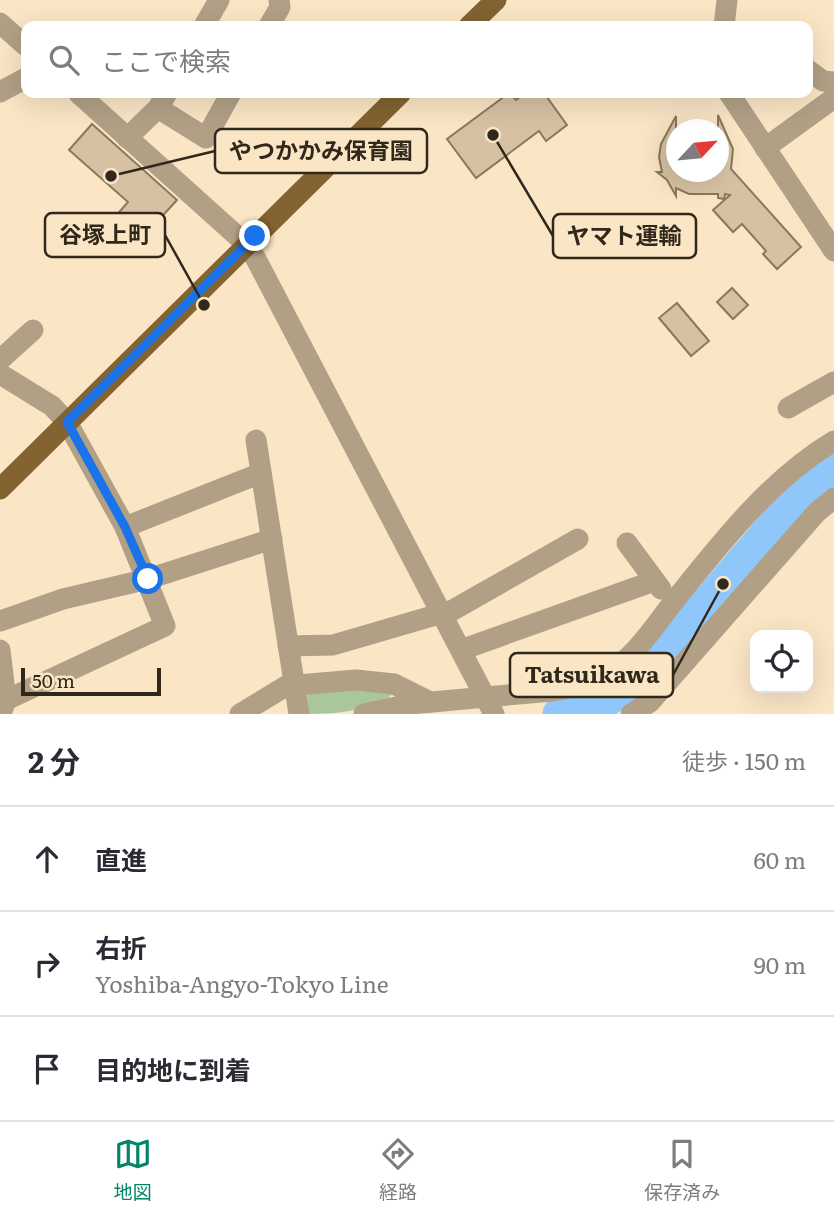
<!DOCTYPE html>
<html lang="ja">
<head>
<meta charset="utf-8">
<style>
	body { margin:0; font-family:Literata,"Noto Sans JP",serif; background:#f7f7f7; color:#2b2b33 }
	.controls { position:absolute; right:21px; bottom:21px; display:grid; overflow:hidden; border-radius:14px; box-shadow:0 7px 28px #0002 }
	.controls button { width:63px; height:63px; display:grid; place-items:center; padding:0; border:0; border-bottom:2px solid #e1e1e2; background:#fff; color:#2b2b33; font:35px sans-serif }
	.compass { position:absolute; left:666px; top:119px; width:63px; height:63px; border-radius:50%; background:#fff; box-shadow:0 7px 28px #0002; rotate:64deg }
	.scale { position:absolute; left:21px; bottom:18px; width:140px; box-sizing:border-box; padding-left:7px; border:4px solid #2f281b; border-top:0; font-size:19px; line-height:24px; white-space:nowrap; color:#2f281b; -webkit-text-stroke:5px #fae5c5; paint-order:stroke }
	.stop { position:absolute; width:21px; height:21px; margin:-16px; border:5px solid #1a73e8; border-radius:50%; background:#fff }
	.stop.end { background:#1a73e8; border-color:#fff; box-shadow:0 2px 7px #0008 }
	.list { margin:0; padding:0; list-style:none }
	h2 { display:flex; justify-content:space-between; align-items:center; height:91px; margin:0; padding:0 28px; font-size:30px }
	h2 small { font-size:23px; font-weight:400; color:#7c7c81 }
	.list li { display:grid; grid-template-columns:46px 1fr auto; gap:21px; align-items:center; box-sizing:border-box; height:105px; padding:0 28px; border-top:2px solid #e1e1e2 }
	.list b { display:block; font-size:26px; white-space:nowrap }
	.list p { margin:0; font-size:23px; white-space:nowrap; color:#7c7c81 }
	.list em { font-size:23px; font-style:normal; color:#7c7c81 }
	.icon { flex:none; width:38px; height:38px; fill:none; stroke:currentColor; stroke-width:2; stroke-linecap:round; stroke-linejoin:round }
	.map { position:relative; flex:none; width:834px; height:714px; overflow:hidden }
	.search { position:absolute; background:#fff; box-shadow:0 7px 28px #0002; left:21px; right:21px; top:21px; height:77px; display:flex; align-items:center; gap:18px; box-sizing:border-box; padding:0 24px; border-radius:14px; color:#7c7c81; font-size:26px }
	.sheet { height:406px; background:#fff }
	nav { display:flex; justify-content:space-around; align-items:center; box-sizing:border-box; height:98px; border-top:2px solid #e1e1e2; background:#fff; font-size:19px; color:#7c7c81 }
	nav a { display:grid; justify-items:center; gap:4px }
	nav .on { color:#048466 }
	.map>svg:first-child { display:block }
	.green { fill:#aac79c }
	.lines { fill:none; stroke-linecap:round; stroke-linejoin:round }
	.river { stroke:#8fc7fa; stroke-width:33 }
	.building { fill:#d6c2a3; stroke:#8b785b; stroke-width:2 }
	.minor { stroke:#b1a086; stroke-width:21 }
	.major { stroke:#826331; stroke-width:21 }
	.route { stroke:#1a73e8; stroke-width:9 }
	.leader { fill:none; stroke:#2f281b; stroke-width:2.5 }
	.callout-dot { fill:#2f281b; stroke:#fae5c5; stroke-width:2.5 }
	.callout { fill:#fae5c5; stroke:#2f281b; stroke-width:2.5 }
	.callout-label { font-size:23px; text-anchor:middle; font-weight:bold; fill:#2f281b }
</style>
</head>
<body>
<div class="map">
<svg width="834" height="714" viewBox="0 0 834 714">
	<rect width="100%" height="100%" fill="#fae5c5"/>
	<!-- green -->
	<path class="green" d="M354 688 395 691C381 711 332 714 309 714L307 694Z"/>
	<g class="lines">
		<!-- river -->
		<polyline class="river" points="559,714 606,701 648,672 777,521 813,484 834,469"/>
	</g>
	<!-- building -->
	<g class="building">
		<polygon points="509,93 516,100 525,93 544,93 567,125 546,141 539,131 476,178 447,139"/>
		<polygon points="718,115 733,149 731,169 801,247 777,269 763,254 766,251 742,224 733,232 713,210 730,195 725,194 724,199 718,198 718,194 689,194 676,188 676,196 667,180 657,172 662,172 659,157 661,144 676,116 676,172 718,172"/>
		<polygon points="92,124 177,200 125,257 100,234 128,202 69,150"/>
		<polygon points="732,288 748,305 733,319 717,302"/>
		<polygon points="677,303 709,341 691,356 659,318"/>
	</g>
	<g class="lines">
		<!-- minor -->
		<g class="minor">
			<polyline points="0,23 26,46"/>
			<polyline points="204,26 219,0"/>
			<polyline points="269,26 280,7 279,0"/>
			<polyline points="724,26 727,0"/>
			<polyline points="808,70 823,81 834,82"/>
			<polyline points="0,92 26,78"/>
			<polyline points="78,93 246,244 256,259 494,714"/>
			<polyline points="729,93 834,251"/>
			<polyline points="158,108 206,138 231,93"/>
			<polyline points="127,138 158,108 167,93"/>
			<polyline points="765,148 834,98"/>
			<polyline points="0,360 33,330"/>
			<polyline points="0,374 52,406 67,422 125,527 165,626 6,700 1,714"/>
			<polyline points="788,408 834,382"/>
			<polyline points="256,440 299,714"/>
			<polyline points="125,527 261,473"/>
			<polyline points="627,543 661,589"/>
			<polyline points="0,621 63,599 148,579 272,539"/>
			<polyline points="288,646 333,645 453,610 578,539"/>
			<polyline points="0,650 6,700"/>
			<polyline points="461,650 654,581"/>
			<polyline points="240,714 286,686 356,680 394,684 430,702"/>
			<path d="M364 714 410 704 552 691C569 688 587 685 603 676 636 658 656 623 679 595 725 538 771 479 834 441"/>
			<polyline points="631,714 650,702 816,513 834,498"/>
		</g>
		<!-- major -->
		<g class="major">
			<polyline points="469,26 496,0"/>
			<polyline points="0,489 401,93"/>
		</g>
	</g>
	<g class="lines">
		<!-- route -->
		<polyline class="route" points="148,579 125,527 67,422 255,236"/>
	</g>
	<!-- callouts -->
	<path class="leader" d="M111 176L215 151M204 305L165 235M493 135L553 236M723 584L673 675"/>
	<g class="callout-dot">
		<circle cx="111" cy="176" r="7"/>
		<circle cx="204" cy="305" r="7"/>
		<circle cx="493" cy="135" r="7"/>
		<circle cx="723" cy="584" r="7"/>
	</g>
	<g class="callout">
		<rect x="215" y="129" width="212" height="44" rx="7"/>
		<rect x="45" y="213" width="120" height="44" rx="7"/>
		<rect x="553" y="214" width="143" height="44" rx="7"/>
		<rect x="510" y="653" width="163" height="44" rx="7"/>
	</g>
	<g class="callout-label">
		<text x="321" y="159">やつかかみ保育園</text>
		<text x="105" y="243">谷塚上町</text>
		<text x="624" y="244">ヤマト運輸</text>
		<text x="592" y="683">Tatsuikawa</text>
	</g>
</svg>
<div class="controls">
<button><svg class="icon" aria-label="locate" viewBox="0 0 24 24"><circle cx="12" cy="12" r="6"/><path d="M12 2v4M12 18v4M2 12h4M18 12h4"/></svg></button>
</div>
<svg class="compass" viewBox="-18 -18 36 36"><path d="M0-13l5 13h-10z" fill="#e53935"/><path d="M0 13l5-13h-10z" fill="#7c7c81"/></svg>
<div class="scale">50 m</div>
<div class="stop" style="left:148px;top:579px"></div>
<div class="stop end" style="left:255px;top:236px"></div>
<div class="search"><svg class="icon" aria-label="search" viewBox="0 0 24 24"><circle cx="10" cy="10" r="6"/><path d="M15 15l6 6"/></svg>ここで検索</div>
</div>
<section class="sheet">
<h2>2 分<small>徒歩 · 150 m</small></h2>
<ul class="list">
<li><svg class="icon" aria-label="ahead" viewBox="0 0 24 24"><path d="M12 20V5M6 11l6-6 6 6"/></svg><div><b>直進</b></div><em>60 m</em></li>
<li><svg class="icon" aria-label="right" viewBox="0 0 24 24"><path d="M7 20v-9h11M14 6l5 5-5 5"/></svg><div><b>右折</b><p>Yoshiba-Angyo-Tokyo Line</p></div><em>90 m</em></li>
<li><svg class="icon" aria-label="arrive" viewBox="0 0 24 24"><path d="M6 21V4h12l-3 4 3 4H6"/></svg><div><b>目的地に到着</b></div></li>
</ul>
</section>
<nav>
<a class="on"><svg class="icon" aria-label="map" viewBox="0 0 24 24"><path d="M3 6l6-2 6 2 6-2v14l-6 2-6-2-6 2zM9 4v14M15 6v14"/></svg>地図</a>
<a><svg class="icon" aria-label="directions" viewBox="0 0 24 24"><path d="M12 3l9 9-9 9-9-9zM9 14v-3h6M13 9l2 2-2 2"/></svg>経路</a>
<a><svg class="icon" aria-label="saved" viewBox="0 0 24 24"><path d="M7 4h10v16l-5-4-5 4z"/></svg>保存済み</a>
</nav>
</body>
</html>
